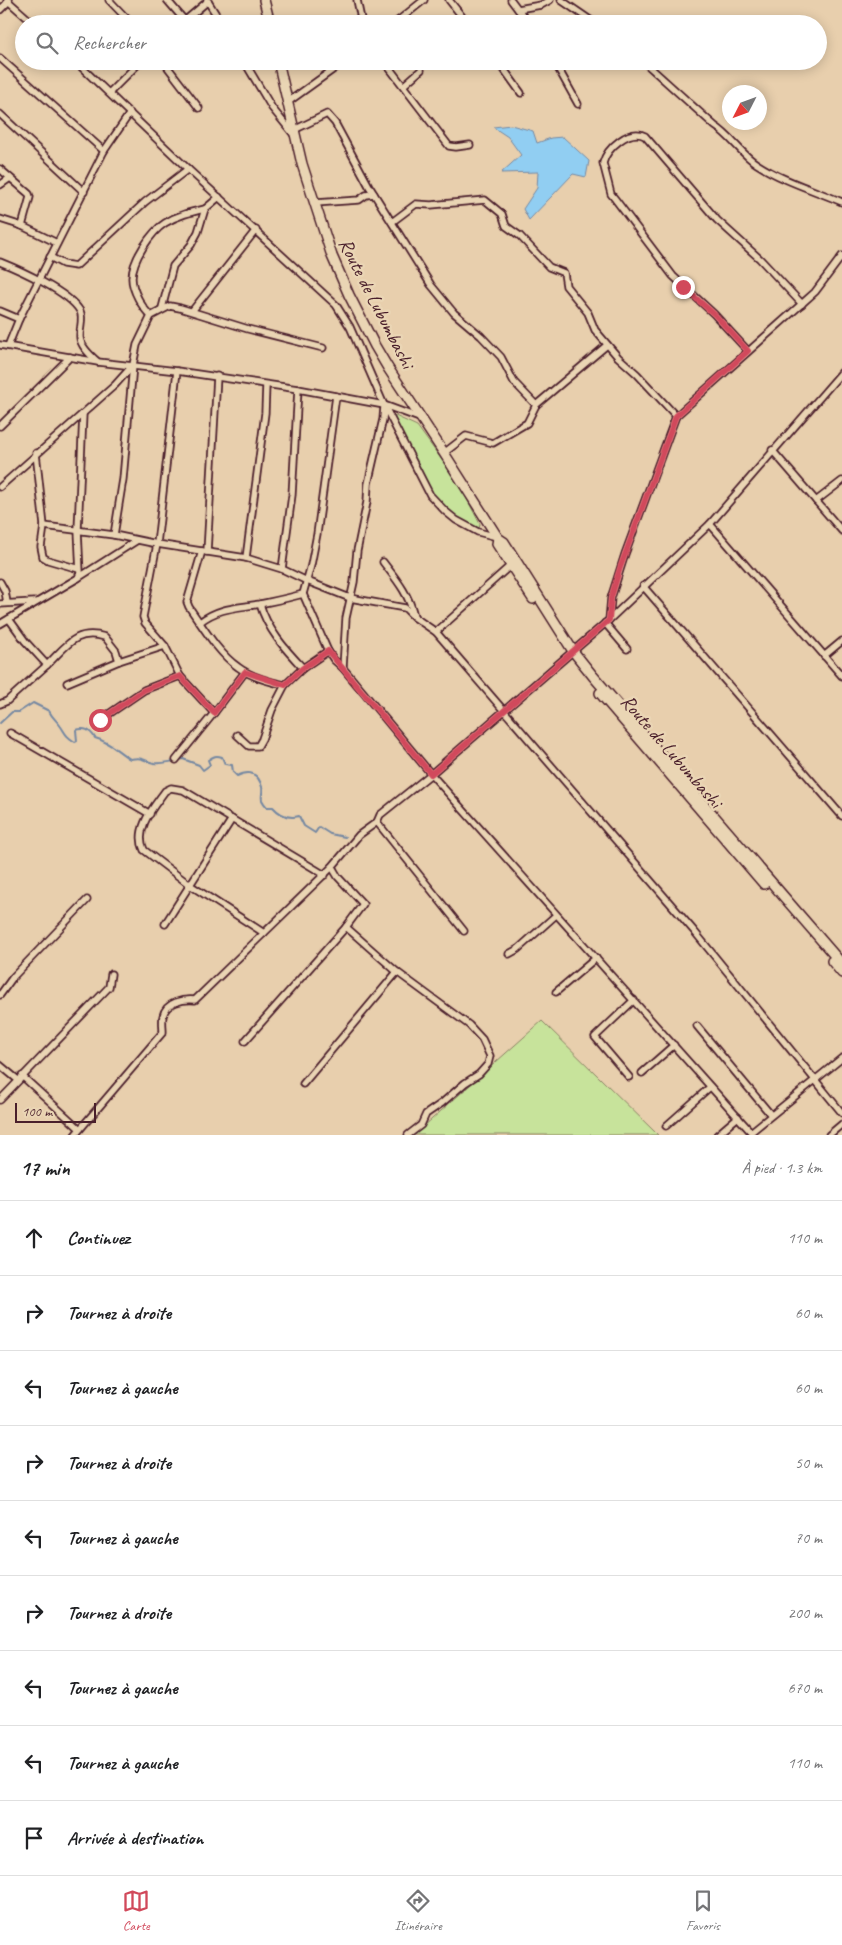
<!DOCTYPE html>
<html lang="fr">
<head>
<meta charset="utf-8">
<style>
	body { margin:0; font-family:Caveat,sans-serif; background:#f2f2f2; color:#202124 }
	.compass { position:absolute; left:722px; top:85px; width:45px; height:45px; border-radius:50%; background:#fff; box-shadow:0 2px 12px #0003; rotate:228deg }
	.scale { position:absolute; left:15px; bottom:12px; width:81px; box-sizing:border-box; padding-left:5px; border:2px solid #4a1f2b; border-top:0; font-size:14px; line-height:18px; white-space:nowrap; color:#4a1f2b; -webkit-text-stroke:4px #ead5b4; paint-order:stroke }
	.stop { position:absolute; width:15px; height:15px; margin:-11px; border:4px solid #d1495b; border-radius:50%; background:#fff }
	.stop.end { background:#d1495b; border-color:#fff; box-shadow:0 1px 5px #0008 }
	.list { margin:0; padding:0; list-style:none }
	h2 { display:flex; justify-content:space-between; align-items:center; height:65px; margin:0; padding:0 20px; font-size:21px }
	h2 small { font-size:16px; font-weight:400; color:#757577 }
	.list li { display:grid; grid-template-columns:32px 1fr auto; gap:15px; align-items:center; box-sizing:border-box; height:75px; padding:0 20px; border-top:1px solid #e0e0e0 }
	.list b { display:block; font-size:19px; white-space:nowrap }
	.list em { font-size:16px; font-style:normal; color:#757577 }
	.icon { flex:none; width:28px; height:28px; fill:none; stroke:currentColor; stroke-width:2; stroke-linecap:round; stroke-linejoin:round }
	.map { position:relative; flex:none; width:842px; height:1135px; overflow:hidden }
	.search { position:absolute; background:#fff; box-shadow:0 2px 12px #0003; left:15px; right:15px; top:15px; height:55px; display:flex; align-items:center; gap:12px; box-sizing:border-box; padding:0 18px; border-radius:28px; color:#757577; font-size:19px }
	.sheet { height:740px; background:#fff }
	nav { display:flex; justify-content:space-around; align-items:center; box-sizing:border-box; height:70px; border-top:1px solid #e0e0e0; background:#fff; font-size:14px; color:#757577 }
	nav a { display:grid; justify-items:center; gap:2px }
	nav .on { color:#d1495b }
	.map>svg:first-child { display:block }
	.green { fill:#c7e39b; stroke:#888163 }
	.water { fill:#91cef2; stroke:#7588a2 }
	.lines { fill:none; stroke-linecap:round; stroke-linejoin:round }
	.stream { stroke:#7588a2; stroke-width:2 }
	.minor-casing { stroke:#4a1f2b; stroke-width:9 }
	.highway-casing { stroke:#4a1f2b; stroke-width:12 }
	.minor { stroke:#ead5b4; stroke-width:5.5 }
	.highway { stroke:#ead5b4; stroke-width:9 }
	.route { stroke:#d1495b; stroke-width:6 }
	.labels { text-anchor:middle; stroke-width:5; stroke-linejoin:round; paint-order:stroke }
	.street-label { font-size:20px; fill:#4a1f2b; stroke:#ead5b4 }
</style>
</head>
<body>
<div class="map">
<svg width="842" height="1135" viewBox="0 0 842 1135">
	<rect width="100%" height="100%" fill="#e8cfad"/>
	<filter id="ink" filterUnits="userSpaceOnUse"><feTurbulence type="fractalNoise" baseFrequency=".02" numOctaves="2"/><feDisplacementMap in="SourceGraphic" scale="10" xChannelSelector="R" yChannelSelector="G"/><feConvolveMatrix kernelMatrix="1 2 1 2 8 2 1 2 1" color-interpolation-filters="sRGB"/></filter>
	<g filter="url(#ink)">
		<!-- green -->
		<g class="green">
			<path d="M391 414 417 426 458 482 480 524 479 529C431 516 411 454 391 414Z"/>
			<polygon points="542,1021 658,1135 414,1135"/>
		</g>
		<!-- water -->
		<polygon class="water" points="511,125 533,131 537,143 551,138 563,137 589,161 586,177 573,174 529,220 523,209 537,188 538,172 501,173 521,155 508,137 493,127"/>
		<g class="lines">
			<!-- stream -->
			<g class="stream">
				<path d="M0 723 12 712H19L33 703 49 711C52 717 55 719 59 724 66 733 64 735 75 742L77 741 76 730C85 727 90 730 95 738 110 742 117 751 130 759 145 757 141 760 154 763 161 764 168 762 175 761"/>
				<path d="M179 760 183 759 199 765 203 770 210 765 208 760C214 756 216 755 222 757L225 764 232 765 233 772 237 776C250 770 258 773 262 787 263 791 261 796 262 800 263 802 265 805 267 807H273C280 815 288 819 299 816L304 826 315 833 319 827 330 834 345 837"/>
			</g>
			<!-- minor casing -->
			<g class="minor-casing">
				<g id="minor">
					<polyline points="7,0 34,24"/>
					<polyline points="109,0 132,24"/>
					<polyline points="167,0 185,21"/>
					<polyline points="207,0 222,24"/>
					<polyline points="357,0 362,24"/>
					<polyline points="449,0 468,24"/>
					<polyline points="511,0 529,24"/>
					<polyline points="561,0 596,24"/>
					<polyline points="518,9 541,5 550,0"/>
					<polyline points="0,10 9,1"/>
					<polyline points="181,24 208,1"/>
					<polyline points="394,24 424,0"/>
					<polyline points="0,58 104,151"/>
					<polyline points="75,61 188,169 336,305 350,327 384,405 430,495 445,511 456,520 478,532 497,537"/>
					<polyline points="163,61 199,108"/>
					<polyline points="244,61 272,108 294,135"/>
					<polyline points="384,61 449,146 456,147 470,145"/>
					<polyline points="498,61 521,93"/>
					<polyline points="554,61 578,104"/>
					<path d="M643 61 715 126C731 136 741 154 757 164 783 181 814 190 842 202"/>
					<polyline points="404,85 421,70"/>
					<polyline points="109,93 141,61"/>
					<polyline points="288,102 345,61"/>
					<polyline points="0,114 84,192"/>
					<polyline points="294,130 327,114 335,123 369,186 431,285 454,313 481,336 501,357 514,382 536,405 527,423 493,443 466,436 444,453"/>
					<polyline points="0,169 29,194 30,197 22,226"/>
					<polyline points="0,185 10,178"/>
					<polyline points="315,203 359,200 366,195 374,194"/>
					<polyline points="0,219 22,226 57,243"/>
					<polyline points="392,222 416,204 431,205 485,200 502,214 506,226 520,236 549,267 564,273 566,286 588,313 595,330 618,357 637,374 676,416"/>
					<polyline points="50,257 63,264 76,266 145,202 188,169"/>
					<path d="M0 262C20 270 69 292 80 311 84 319 79 329 80 338 81 347 91 356 98 362"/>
					<polyline points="162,308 173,266 191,245 198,232 205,209 219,197"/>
					<polyline points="0,311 19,319"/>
					<polyline points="192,311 256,230"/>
					<path d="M151 316C142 308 132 290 132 278 132 260 151 232 165 223 178 215 191 212 205 209"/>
					<polyline points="0,345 98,362 177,371 298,389 384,405 422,419"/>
					<polyline points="8,346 19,319 104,151 130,113"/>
					<path d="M748 351 714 314 673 276 615 199 611 194 603 163C607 148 629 128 645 136L717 220 760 259 802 304"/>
					<polyline points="177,371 157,544 143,617 145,623 165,646 180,676 214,713"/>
					<polyline points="336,396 317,534 311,565 303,594 328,651 334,660 343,668 431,774 751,1132 842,1058"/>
					<polyline points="536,405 607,345"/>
					<polyline points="0,426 70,357"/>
					<polyline points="772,450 842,531"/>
					<polyline points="36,453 44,526 41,547 43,557 48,560 79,569"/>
					<polyline points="0,487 115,385 133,365"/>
					<polyline points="816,501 842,481"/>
					<polyline points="710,524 842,676"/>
					<polyline points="44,526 114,535 157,544 246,558 282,569 307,581 350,598 405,608 414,617 436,632 694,931 842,1113"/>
					<polyline points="114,535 123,479 133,365 137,345 151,316 170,306 180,308 248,329 323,348"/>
					<path d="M202 551 187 602 189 607C203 627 218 653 238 667 251 677 270 682 285 685L303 668"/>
					<polyline points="207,552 217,376"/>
					<polyline points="246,558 265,413 266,385"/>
					<path d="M383 562C396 579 409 594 414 616"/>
					<polyline points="282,569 292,495 298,389"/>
					<polyline points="78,578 136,541"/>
					<polyline points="0,582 5,591 7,603"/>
					<polyline points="643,586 842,816"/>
					<polyline points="0,604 34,602"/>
					<path d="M260 604C267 629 285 649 303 668L328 651"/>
					<polyline points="609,620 611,598 625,554 676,416 815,292 842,256"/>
					<path d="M200 622C219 607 238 608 260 604 274 601 289 598 303 594"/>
					<polyline points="605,623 627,649"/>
					<polyline points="0,624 78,578 80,573 78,530 83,414"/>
					<polyline points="436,632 511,565"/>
					<polyline points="824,656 842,641"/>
					<path d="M47 665C66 647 75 628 105 637L116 651 119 661"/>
					<polyline points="343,668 346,618 354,582 357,551 367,502 368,484 383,419 384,407"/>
					<polyline points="67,683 119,661 165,646"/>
					<polyline points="0,704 7,701 47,665 25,641 9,619"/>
					<polyline points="100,720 144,690 180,676"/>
					<polyline points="10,733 150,814"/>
					<polyline points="237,735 249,746 258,746 262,739 272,710 285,685"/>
					<polyline points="176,760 214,713 245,672"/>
					<polyline points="377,822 464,931"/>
					<polyline points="165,924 232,819"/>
					<path d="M264 933 190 885 144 850C134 829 153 808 165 791L171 788 183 790 325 875"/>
					<polyline points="509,954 518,949 556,915"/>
					<polyline points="556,992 596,958"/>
					<polyline points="0,995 13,977 87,900"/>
					<polyline points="697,1026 771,1115"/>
					<polyline points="245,1041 346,927"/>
					<polyline points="0,1065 18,1080"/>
					<polyline points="642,1073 674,1045"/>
					<polyline points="22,1076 80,1129"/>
					<polyline points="629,1077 595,1037 634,1000"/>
					<polyline points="303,1084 397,972"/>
					<polyline points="0,1100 109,987 111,974"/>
					<polyline points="666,1126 710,1087"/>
					<path d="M75 1135 163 1032C163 1028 162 1021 163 1016 166 1002 183 999 195 1000L332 867"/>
					<polyline points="408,1135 421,1125 426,1114 442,1103 465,1083 479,1074 488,1064 490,1056 482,1039 469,1025 397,972 346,927 363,904 338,877 332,867 359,835 377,822 380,815 431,774 609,620 710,524 842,372"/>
					<polyline points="717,1135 738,1117"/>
					<polyline points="829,1135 842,1124"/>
				</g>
			</g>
			<!-- highway casing -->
			<g class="highway-casing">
				<g id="highway">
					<polyline points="264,0 270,24"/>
					<polyline points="278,61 302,164 332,256 349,295 375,346 388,368 444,453 498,538 504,542 573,651 593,676 842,964"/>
					<polyline points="498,538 497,544 533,599"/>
					<polyline points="600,693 764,884"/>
					<polyline points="832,961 842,973"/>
				</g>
			</g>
			<!-- minor -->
			<use href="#minor" class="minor"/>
			<!-- highway -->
			<use href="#highway" class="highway"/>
		</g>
	</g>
	<g class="lines" filter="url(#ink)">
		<!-- route -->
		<polyline class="route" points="100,720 144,690 180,676 214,713 245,672 285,685 303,668 328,651 431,774 609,620 611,598 620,568 676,416 748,351 714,314 683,287"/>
	</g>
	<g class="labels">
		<!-- street labels -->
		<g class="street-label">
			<text transform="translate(377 303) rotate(63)" y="7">Route de Lubumbashi</text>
			<text transform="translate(672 751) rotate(49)" y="7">Route de Lubumbashi</text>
		</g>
	</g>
</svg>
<svg class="compass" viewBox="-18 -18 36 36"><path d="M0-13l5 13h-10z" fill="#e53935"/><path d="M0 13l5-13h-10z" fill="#757577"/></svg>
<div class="scale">100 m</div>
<div class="stop" style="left:100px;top:720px"></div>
<div class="stop end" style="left:683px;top:287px"></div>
<div class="search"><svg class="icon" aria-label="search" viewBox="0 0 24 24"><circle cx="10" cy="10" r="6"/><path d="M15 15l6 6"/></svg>Rechercher</div>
</div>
<section class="sheet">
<h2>17 min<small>À pied · 1.3 km</small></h2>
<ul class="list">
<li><svg class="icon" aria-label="ahead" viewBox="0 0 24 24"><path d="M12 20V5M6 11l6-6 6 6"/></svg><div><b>Continuez</b></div><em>110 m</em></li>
<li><svg class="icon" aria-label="right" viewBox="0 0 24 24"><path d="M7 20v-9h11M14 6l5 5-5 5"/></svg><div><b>Tournez à droite</b></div><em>60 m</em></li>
<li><svg class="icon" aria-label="left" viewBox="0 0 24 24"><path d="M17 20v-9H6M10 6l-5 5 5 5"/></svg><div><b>Tournez à gauche</b></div><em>60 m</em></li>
<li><svg class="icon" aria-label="right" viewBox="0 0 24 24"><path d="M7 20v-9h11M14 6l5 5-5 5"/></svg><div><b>Tournez à droite</b></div><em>50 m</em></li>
<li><svg class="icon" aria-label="left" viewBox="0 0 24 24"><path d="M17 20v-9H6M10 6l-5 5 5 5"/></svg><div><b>Tournez à gauche</b></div><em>70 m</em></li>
<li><svg class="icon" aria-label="right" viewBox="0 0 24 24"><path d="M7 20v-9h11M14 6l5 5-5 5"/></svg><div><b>Tournez à droite</b></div><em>200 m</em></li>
<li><svg class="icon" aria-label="left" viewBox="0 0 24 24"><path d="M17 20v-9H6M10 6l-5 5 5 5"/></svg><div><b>Tournez à gauche</b></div><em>670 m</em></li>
<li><svg class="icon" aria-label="left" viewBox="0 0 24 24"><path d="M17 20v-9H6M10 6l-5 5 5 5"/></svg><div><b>Tournez à gauche</b></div><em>110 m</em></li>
<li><svg class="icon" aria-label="arrive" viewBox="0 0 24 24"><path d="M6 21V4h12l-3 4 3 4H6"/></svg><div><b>Arrivée à destination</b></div></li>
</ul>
</section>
<nav>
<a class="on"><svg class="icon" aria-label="map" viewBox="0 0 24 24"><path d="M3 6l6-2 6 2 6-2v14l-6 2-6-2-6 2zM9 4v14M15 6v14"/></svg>Carte</a>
<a><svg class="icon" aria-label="directions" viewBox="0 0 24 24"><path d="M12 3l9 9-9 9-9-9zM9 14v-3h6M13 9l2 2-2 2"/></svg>Itinéraire</a>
<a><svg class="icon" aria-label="saved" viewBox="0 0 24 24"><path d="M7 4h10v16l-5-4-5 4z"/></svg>Favoris</a>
</nav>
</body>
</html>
